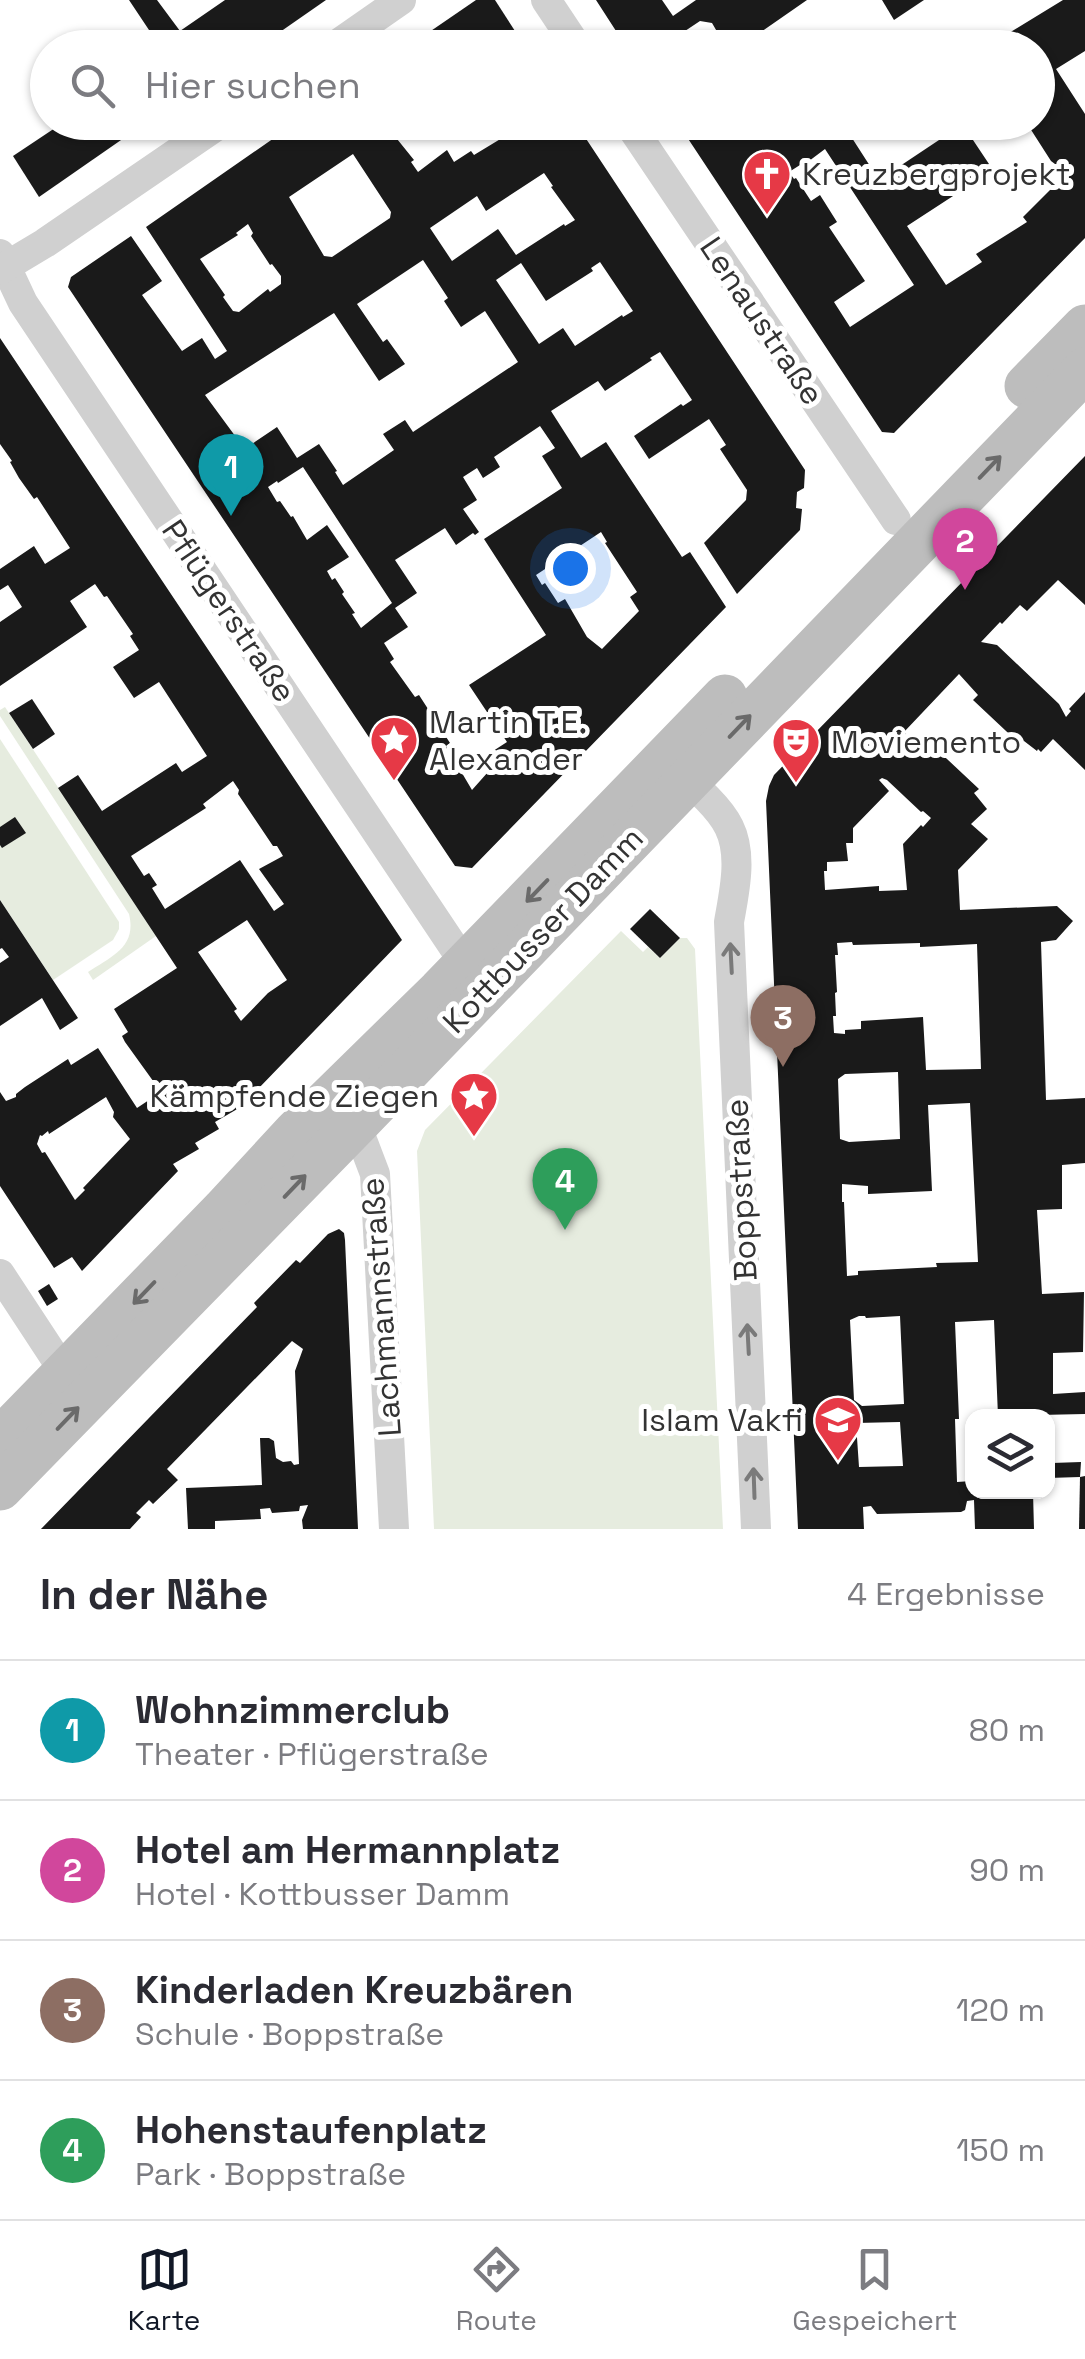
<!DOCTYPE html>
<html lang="de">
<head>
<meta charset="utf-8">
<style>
	body { margin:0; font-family:"Space Grotesk",sans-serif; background:#f2f2f3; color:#2b2b33 }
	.controls { position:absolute; right:30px; bottom:30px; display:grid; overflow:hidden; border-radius:20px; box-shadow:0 2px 8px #0004 }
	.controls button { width:90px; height:90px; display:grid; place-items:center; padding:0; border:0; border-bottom:2px solid #e1e1e2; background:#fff; color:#2b2b33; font:50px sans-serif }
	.you { position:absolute; left:570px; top:568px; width:35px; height:35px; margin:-25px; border:8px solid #fff; border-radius:50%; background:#1a73e8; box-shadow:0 0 0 15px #1a73e833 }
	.badge { display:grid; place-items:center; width:65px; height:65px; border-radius:50%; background:#111827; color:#fff; font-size:32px; font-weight:700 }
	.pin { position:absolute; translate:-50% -82px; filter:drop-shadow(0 2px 5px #0008) }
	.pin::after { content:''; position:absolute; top:52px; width:35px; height:30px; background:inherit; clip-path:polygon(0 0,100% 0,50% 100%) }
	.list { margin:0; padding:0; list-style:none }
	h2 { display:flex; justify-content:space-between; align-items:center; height:130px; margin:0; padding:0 40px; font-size:42px }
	h2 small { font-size:32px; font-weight:400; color:#7c7c81 }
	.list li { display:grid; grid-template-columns:65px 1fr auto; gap:30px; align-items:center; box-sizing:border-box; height:140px; padding:0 40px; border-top:2px solid #e1e1e2 }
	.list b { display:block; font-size:38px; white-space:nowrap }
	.list p { margin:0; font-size:32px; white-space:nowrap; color:#7c7c81 }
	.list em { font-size:32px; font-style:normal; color:#7c7c81 }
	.icon { flex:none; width:55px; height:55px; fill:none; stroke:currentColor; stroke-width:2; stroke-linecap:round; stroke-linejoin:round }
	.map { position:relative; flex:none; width:1085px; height:1529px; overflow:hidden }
	.search { position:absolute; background:#fff; box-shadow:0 2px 8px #0004; left:30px; right:30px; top:30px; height:110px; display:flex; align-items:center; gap:25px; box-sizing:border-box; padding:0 35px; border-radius:55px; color:#7c7c81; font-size:38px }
	.sheet { height:690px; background:#fff }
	nav { display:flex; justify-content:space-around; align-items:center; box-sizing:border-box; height:140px; border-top:2px solid #e1e1e2; background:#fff; font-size:28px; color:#7c7c81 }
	nav a { display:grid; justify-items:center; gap:5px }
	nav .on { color:#111827 }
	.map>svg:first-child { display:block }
	.green { fill:#e6ecdf }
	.building { fill:#1a1a1a; fill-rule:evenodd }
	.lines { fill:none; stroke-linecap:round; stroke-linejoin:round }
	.street { stroke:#d0d0d0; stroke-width:30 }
	.secondary { stroke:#bdbdbd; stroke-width:45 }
	.oneway { stroke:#6a6a6a }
	.oneway2 { stroke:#7a7a7a }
	.labels { text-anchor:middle; stroke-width:10; stroke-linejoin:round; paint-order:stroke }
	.poi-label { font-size:32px; fill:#333; stroke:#fff; text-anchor:start }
	.street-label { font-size:32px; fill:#333; stroke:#fff }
</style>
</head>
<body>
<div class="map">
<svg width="1085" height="1529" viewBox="0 0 1085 1529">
	<rect width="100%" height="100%" fill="#fff"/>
	<!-- green -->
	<g class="green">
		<path d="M5 707 156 936 93 980 88 972C112 956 137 947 129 914L0 716V710Z"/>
		<polygon points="0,739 119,922 119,929 113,940 53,980 0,900"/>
		<polygon points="621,931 643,952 648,947 660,958 680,938 687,938 695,949 723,1529 434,1529 417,1151 425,1130"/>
	</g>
	<!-- building -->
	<g class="building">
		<polygon points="129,0 157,0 180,31 225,0 326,0 257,48 136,48 153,36"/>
		<polygon points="476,0 495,0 526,48 406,48"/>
		<polygon points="596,0 662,0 673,16 696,0 807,0 738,48 726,30 719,35 712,23 700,21 685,31 686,41 690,48 627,48"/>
		<polygon points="882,0 924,0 894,20"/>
		<path d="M1063 0H1085V51L1056 69 1085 114V238L894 433 882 432 677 122H739L743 128 750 133 764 122H875L852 138 879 180 963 124 962 122H974L965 128 993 170 907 226 946 285 982 262 976 254 1027 222 1023 217 1067 173 1051 161 1026 122H1038V48H1010L1004 36ZM825 149 914 285 850 327 834 302 865 281 829 227 837 222 820 195 811 201 796 178 794 179 789 172 800 165 801 167Z"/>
		<polygon points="906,38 912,48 891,48"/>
		<polygon points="48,54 48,78 37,61"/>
		<polygon points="64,122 147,122 39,197 13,156"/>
		<path d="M297 122H400L389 129 414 160 411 162 418 172 447 150 454 162 471 151 474 155 502 138 503 139 511 132 505 122H575L805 470 804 488 797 492 796 508 802 509 800 530 737 594 704 543 746 500 747 490 720 449 726 445 709 419 649 459 634 436 681 404 683 406 692 400 660 352 650 358 652 360 605 391 598 381 551 411 581 458 606 442 682 557 690 552 726 607 472 868 455 866 68 287 71 277 131 236 162 281 142 295 182 351 202 338 215 359 227 351 146 227ZM353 154 391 212 390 218 332 257 324 256 289 197ZM544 173 553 186 551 187 575 220 565 226 564 224 516 255 498 229 452 261 430 228 477 196 486 211ZM248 224 253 233 251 236 270 265 272 264 281 276V284L270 292 268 289 239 312 233 311 223 297 225 295 200 259 238 235 236 233ZM423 260 448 298 444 301 461 327 485 311 518 362 413 432 405 420 383 434 394 450 343 485 335 472 337 471 319 444 297 458 277 427 249 446 241 444 205 395 334 313 379 381 405 364 387 339 383 342 357 304ZM600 262 633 311 623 317 622 315 575 346 563 328 539 344 496 280 521 263 546 301 593 271 591 268ZM540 426 555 448 542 456 562 488 484 539 546 635 469 685 507 742 490 753 496 763 472 790 446 746 450 743 419 695 415 697 390 662 394 659 384 643 408 627 395 608 417 593 395 560 445 528 456 545 473 533 475 535 479 532 463 509 477 500 463 477 477 468 483 478 500 467 494 457ZM303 467 392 603 361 628 352 614 355 613 342 594 344 592 335 578 332 580 327 571 349 557 327 525 307 540 293 516 291 517 280 501 277 502 268 487 277 481 278 483ZM601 532 607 542 605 543 637 592 630 597 639 611 602 649 587 637 565 599 558 603 545 583 542 585 536 575Z"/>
		<path d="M0 338 402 940 257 1090 235 1102 239 1108 215 1122 219 1129 195 1143 199 1149 173 1164 178 1171 82 1271 72 1257 54 1268 0 1186V1092L6 1101 16 1097V1094L25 1087 68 1059 71 1065 98 1048 137 1108 161 1092 125 1042 122 1036 128 1032 114 1009 177 968 58 788 78 775 102 811 176 763 182 772 207 756 159 682 134 698 113 667 139 650 130 636 133 634 107 596 104 597 95 584 70 601 87 627 0 686V622L22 607 8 585 0 590V569L34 546 45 564 70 548 37 497 34 499 19 478 10 462 12 461 0 444ZM233 781 239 790 238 794 273 846H277L283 856 259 869 284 904 274 911 240 860 165 909 152 888 157 885 149 873 144 876 131 856 206 808 203 804ZM247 920 287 980 268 993 241 1021 234 1011 237 1009 198 952ZM106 1097 114 1112 113 1117 130 1139 83 1188 85 1190 75 1200 45 1152 42 1153 37 1144 40 1135 42 1136 48 1131 49 1134Z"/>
		<path d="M1085 456V605L1058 580 1027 611 1020 605 1002 624 1000 622 981 642 997 645 1059 704 1066 717 1071 711 1069 709 1085 692V770L1053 739 1041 752 1038 749 1037 751 1024 741 1021 745 973 700 978 695 959 674 904 732 912 739 914 737 926 749 931 744 979 789 974 793 987 809 971 824 988 839 958 870 960 910 1057 906 1073 921 1056 940 1041 942 1046 1100 1085 1098V1163L1062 1165V1209L1037 1210 1042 1294 1084 1292 1083 1352 1053 1353V1394L1085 1392V1414L998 1416 994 1320 955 1322 959 1419H955L957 1482 972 1481V1492H1033L1034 1529H975L974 1500 967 1501 965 1510 961 1512 877 1514 871 1506 863 1507 864 1529H798L766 801 769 786 774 775ZM882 778 887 780 921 812 923 811 931 818 923 827 921 825 903 844 907 890 879 891V886L825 890 824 871H827V862L848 861 846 843H853V828L889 791 879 780ZM852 942 853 945 920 943V947L977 944 981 1069 926 1070 923 1017 861 1021V1029L845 1030V1034L834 1033 833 1016H836L835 993 837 992 835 955H838L837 943ZM898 1072 900 1139 849 1142 840 1139 838 1079 845 1074ZM970 1103 978 1262 936 1263 937 1267 858 1271V1275L847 1276 844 1202H842V1184L868 1186V1194L932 1191 928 1105ZM859 1316H865L866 1318 900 1316 904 1404 862 1406 854 1400 850 1320ZM900 1422 903 1466 859 1467 856 1423Z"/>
		<polygon points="32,699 55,734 33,749 9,713"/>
		<polygon points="15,817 26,833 2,848 0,845 0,827"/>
		<polygon points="0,900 78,1018 60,1030 42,998 0,1026 0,963 9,957 2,948 0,949"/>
		<polygon points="650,909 680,938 660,958 630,929"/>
		<polygon points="339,1229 344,1233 345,1240 358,1529 303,1529 302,1520 308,1505 300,1506 299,1511 272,1513 270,1508 260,1509 261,1519 215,1521 215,1529 188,1529 186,1488 262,1485 260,1438 269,1438 274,1441 276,1458 283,1462 291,1461 294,1465 299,1464 295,1371 303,1349 292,1341 167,1469 178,1480 153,1504 149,1500 136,1513 141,1517 130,1529 41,1529 257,1307 254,1303 296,1260 300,1263 328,1234"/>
		<polygon points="49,1284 58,1299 47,1306 38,1291"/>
		<polygon points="1050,1434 1052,1463 1081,1462 1080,1477 1048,1478 1048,1435"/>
		<polygon points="1085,1476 1085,1529 1079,1529 1080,1477"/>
	</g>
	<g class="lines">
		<!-- street -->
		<g class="street">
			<polyline points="546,0 578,48"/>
			<polyline points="332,48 401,0"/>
			<polyline points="628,122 896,520"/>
			<polyline points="0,254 23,303 465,964"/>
			<polyline points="0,270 45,243 222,122"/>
			<path d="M674 768C691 783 719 806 729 827 743 855 734 893 729 922L756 1529"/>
			<polyline points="347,1114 356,1124 375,1174 394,1529"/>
			<polyline points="0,1274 65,1373"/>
		</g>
		<!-- secondary -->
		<g class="secondary">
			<polyline points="1027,386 1085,327"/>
			<polyline points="0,1440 224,1210 296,1132 440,991 725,697"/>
			<polyline points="0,1488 356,1124 1085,370"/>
		</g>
	</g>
	<!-- one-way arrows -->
	<defs><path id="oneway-shaft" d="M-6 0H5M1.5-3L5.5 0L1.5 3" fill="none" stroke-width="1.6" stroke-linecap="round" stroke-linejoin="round" transform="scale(2.5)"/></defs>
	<g class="oneway">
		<use href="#oneway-shaft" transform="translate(990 467) rotate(-46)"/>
		<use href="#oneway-shaft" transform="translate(740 726) rotate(-46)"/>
		<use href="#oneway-shaft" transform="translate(537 891) rotate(134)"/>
		<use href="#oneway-shaft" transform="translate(295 1186) rotate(-46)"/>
		<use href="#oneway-shaft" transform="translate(144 1293) rotate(134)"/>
		<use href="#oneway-shaft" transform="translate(68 1418) rotate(-46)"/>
	</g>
	<g class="oneway2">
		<use href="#oneway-shaft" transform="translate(731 958) rotate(-93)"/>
		<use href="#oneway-shaft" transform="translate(748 1339) rotate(-93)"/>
		<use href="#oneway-shaft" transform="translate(754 1483) rotate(-92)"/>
	</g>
	<!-- icons -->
	<defs>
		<g id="church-pin" transform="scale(2.5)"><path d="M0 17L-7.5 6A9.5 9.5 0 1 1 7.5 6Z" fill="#e63946" stroke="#fff"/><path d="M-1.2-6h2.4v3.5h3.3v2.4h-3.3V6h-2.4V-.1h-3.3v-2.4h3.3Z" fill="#fff"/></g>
		<g id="sight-pin" transform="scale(2.5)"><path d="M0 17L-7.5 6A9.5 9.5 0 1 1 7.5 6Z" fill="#e63946" stroke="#fff"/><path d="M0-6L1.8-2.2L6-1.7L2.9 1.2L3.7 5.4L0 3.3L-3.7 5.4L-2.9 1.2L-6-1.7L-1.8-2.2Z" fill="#fff"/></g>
		<g id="theatre-pin" transform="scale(2.5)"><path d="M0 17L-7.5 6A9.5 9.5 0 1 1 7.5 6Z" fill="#e63946" stroke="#fff"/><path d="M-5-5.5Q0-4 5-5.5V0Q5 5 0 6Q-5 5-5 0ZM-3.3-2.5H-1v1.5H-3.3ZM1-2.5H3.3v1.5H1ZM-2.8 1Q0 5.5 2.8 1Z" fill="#fff"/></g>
		<g id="school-pin" transform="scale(2.5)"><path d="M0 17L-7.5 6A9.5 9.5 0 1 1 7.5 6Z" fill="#e63946" stroke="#fff"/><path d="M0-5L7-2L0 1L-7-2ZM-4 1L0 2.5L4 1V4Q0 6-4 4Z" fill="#fff"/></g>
	</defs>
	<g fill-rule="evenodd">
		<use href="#church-pin" x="767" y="174"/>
		<use href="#sight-pin" x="394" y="740"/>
		<use href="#theatre-pin" x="796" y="742"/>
		<use href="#sight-pin" x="474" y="1096"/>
		<use href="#school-pin" x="838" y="1420"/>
	</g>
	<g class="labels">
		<!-- poi labels -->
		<g class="poi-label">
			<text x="802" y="185">Kreuzbergprojekt</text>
			<text x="429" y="733">Martin T.E.<tspan x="429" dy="37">Alexander</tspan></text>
			<text x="831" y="753">Moviemento</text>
			<text x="439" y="1107" text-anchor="end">Kämpfende Ziegen</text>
			<text x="803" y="1431" text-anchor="end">Islam Vakfi</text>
		</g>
		<!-- street labels -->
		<g class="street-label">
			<text transform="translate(762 321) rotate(56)" y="11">Lenaustraße</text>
			<text transform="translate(229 611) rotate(56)" y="11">Pflügerstraße</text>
			<text transform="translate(543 930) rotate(-46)" y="11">Kottbusser Damm</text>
			<text transform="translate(741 1190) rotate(-93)" y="11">Boppstraße</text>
			<text transform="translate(381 1307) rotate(-94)" y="11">Lachmannstraße</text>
		</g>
	</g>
</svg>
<div class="controls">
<button><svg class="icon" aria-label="layers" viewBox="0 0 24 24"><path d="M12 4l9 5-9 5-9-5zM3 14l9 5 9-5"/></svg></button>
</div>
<div class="you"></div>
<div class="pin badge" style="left:231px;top:516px;background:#0f9aa8">1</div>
<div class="pin badge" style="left:965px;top:590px;background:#d1479c">2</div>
<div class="pin badge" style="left:783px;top:1067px;background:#8d6e63">3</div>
<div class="pin badge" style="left:565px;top:1230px;background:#2e9e5b">4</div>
<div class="search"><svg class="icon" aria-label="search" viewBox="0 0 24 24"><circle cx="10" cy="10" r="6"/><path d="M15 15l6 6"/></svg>Hier suchen</div>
</div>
<section class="sheet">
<h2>In der Nähe<small>4 Ergebnisse</small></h2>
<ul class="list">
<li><span class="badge" style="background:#0f9aa8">1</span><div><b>Wohnzimmerclub</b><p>Theater · Pflügerstraße</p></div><em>80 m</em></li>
<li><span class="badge" style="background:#d1479c">2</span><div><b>Hotel am Hermannplatz</b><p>Hotel · Kottbusser Damm</p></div><em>90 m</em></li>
<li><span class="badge" style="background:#8d6e63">3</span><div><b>Kinderladen Kreuzbären</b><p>Schule · Boppstraße</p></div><em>120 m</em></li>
<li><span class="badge" style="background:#2e9e5b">4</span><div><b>Hohenstaufenplatz</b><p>Park · Boppstraße</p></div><em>150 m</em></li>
</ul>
</section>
<nav>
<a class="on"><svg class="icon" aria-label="map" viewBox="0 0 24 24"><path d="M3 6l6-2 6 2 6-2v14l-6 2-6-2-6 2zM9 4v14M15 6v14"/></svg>Karte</a>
<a><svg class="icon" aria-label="directions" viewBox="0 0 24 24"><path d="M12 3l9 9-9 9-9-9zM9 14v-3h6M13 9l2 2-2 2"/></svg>Route</a>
<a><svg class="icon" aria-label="saved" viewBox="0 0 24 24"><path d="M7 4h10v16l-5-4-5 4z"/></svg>Gespeichert</a>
</nav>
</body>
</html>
